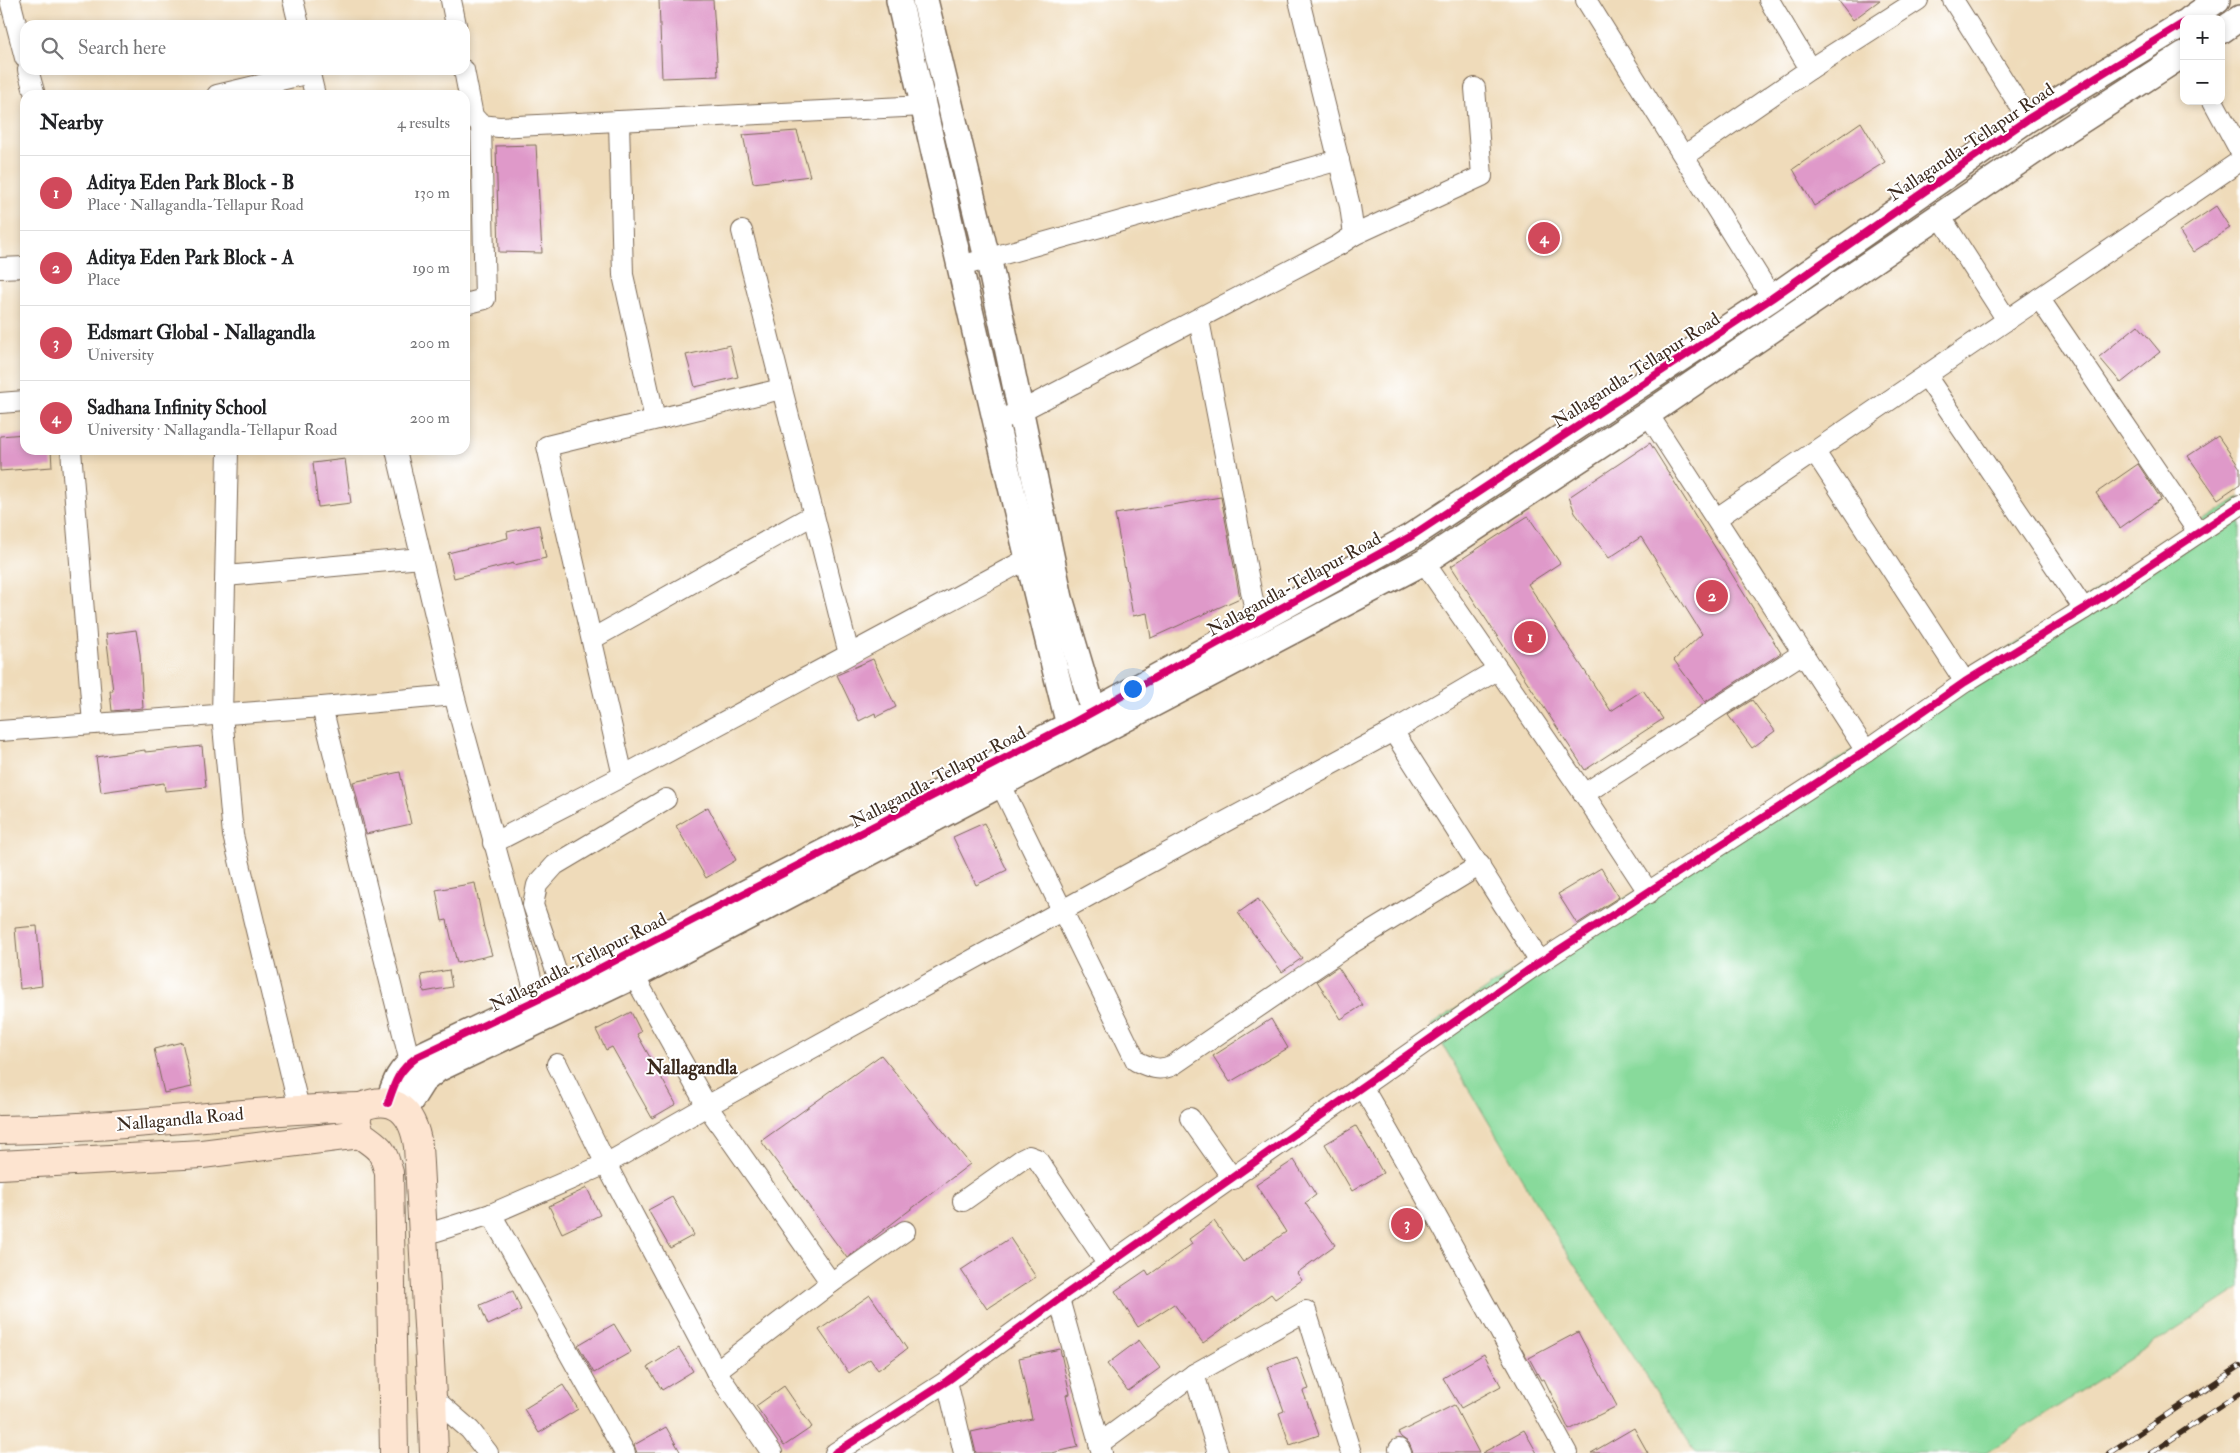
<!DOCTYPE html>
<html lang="en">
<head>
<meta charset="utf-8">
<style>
	body { margin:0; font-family:"IM FELL Double Pica",serif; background:#f2f2f2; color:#202124 }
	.controls { position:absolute; right:15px; top:15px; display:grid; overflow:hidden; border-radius:10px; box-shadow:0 2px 8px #0003 }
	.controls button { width:45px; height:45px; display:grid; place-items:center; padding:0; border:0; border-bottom:1px solid #e0e0e0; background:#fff; color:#202124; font:25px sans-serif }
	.you { position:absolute; left:1132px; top:688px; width:18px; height:18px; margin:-12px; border:4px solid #fff; border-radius:50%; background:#1a73e8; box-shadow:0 0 0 8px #1a73e833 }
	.badge { display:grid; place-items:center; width:32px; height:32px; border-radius:50%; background:#d1495b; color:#fff; font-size:16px; font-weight:700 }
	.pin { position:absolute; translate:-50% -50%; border:2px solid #fff; box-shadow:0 1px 5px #0006 }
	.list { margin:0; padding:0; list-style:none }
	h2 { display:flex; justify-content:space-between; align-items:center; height:65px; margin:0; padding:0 20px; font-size:21px }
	h2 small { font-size:16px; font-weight:400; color:#757577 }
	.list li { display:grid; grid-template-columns:32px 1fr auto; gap:15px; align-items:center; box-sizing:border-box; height:75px; padding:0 20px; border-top:1px solid #e0e0e0 }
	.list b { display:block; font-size:19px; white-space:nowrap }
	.list p { margin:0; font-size:16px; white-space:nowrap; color:#757577 }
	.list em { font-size:16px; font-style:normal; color:#757577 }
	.icon { flex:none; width:28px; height:28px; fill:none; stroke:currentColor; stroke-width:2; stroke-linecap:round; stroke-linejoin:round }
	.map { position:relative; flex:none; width:2240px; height:1453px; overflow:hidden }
	.search { position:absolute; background:#fff; box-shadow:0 2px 8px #0003; left:20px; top:20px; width:450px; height:55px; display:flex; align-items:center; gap:12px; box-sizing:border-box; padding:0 18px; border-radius:15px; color:#757577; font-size:19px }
	.panel { position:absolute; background:#fff; box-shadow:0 2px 8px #0003; left:20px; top:90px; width:450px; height:365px; border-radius:15px }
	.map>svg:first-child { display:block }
	.green { fill:#88da9b; stroke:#62825c }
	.building { fill:#df99c9 }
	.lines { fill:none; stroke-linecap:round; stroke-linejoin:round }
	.minor-casing { stroke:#7a6855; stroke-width:22 }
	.tertiary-casing { stroke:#7a6855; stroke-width:28 }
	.secondary-casing { stroke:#7a6855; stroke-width:30 }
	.minor { stroke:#fff; stroke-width:20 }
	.tertiary { stroke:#fff; stroke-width:25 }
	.secondary { stroke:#fde4d0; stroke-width:28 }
	.rail-casing { stroke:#3b2a1e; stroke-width:5.5 }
	.rail { stroke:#fff; stroke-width:4; stroke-dasharray:11; stroke-linecap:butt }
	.cycleway-casing { stroke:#fff; stroke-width:11 }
	.cycleway { stroke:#d6006c; stroke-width:8 }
	.labels { text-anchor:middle; stroke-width:4; stroke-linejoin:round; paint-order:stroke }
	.street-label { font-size:18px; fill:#3b2a1e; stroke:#fff }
	.neighbourhood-label { font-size:19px; font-weight:bold; fill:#3b2a1e; stroke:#fff }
</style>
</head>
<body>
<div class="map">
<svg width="2240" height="1453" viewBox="0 0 2240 1453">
	<rect width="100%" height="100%" fill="#fff"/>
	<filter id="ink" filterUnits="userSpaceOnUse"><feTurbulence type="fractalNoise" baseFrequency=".02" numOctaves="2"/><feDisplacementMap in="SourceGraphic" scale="10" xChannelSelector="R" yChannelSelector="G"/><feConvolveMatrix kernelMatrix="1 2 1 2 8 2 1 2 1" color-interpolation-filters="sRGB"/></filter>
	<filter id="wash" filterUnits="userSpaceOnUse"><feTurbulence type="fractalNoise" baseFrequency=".0096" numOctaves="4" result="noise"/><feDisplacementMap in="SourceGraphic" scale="20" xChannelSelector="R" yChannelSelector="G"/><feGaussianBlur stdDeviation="1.12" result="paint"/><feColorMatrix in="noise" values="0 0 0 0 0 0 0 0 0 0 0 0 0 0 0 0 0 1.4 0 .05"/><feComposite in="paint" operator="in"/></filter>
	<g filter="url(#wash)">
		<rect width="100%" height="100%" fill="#efdbba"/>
		<!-- green -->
		<polygon class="green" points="2240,497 2240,1288 1986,1453 1696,1453 1559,1241 1431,1025"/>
		<g id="blocks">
			<!-- building -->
			<g class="building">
				<polygon points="659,0 713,0 718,76 662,78"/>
				<polygon points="1838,0 1880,0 1853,20"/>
				<polygon points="1861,122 1885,162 1814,206 1793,169"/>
				<polygon points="797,131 810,176 753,183 743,135"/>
				<polygon points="536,145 542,253 499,252 496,146"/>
				<polygon points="2216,206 2230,228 2193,252 2179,231"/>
				<polygon points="2138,325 2160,352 2121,383 2099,357"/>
				<polygon points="730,345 738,377 695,387 686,355"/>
				<polygon points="25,434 25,450 51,450 52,467 0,471 0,436"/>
				<polygon points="2218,436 2240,468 2240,484 2218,499 2188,456"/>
				<polygon points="1650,443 1781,653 1705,702 1674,660 1702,634 1641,537 1609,558 1575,513 1569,497"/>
				<polygon points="345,459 351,503 318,507 313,463"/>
				<polygon points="2138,464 2161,499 2120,528 2096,493"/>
				<polygon points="1221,497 1240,598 1151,638 1147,613 1133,616 1115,514"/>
				<polygon points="1528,516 1560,563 1528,584 1611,711 1643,690 1663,719 1585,770 1451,566"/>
				<polygon points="539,525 546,558 514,565 514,563 454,578 448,553 508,538 507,532"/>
				<polygon points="136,630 140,654 143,708 112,711 110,691 113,691 106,634"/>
				<polygon points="873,659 896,707 876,717 875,713 859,721 837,675"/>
				<polygon points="1752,700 1775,731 1752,748 1728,715"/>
				<polygon points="202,746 206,787 165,791 164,783 101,792 96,757 145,750 145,752"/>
				<polygon points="400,772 411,824 366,834 353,782"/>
				<polygon points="708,807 736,860 706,878 676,826"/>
				<polygon points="984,823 1007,870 976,885 953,837"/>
				<polygon points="1601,868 1619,897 1577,924 1558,894"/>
				<polygon points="475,883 484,928 492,955 457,963 447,920 442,921 436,890"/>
				<polygon points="1258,899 1302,958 1282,972 1238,913"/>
				<polygon points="37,926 42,986 20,989 15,928"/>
				<polygon points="1338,967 1363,1005 1341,1019 1317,981"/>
				<polygon points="449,970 452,987 424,992 421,975"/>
				<polygon points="631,1012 641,1032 637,1034 676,1104 652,1118 612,1047 606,1050 596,1030"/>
				<polygon points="1271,1019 1288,1048 1230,1082 1213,1056"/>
				<polygon points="182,1042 192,1087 164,1093 154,1049"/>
				<polygon points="881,1055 970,1164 847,1258 761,1141"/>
				<polygon points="1356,1126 1383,1173 1352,1191 1325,1144"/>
				<polygon points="1294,1160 1316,1195 1305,1203 1335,1245 1297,1273 1302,1280 1275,1299 1271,1294 1203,1343 1174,1304 1138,1327 1115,1291 1146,1270 1149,1275 1192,1244 1189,1239 1214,1221 1243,1262 1286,1232 1256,1185"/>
				<polygon points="587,1188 600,1215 562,1233 549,1206"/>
				<polygon points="672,1197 694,1235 670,1248 648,1210"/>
				<polygon points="1010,1238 1036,1277 987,1309 961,1270"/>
				<polygon points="513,1291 521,1310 488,1325 480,1305"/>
				<polygon points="870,1295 907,1349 878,1370 870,1359 849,1373 819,1330"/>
				<polygon points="614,1324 631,1352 594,1373 578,1345"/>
				<polygon points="1578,1332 1617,1406 1569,1430 1544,1379 1541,1380 1529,1358"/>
				<polygon points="1139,1340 1160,1368 1128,1391 1107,1364"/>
				<polygon points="679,1348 693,1371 662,1390 648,1367"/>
				<polygon points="1060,1349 1070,1394 1066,1395 1078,1447 1052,1453 976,1453 971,1432 1032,1419 1019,1358"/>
				<polygon points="1484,1354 1501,1386 1461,1408 1443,1378"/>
				<polygon points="1297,1357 1309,1389 1303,1391 1319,1435 1290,1445 1279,1413 1284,1411 1268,1367"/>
				<polygon points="563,1385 578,1409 539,1433 524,1409"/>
				<polygon points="784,1386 812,1427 784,1446 756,1406"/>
				<polygon points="1454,1405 1479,1453 1413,1453 1409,1443 1401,1437 1398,1433"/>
				<polygon points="666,1427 681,1453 637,1453 634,1445"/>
				<polygon points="1634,1428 1648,1453 1591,1453"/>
				<polygon points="1524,1430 1537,1453 1482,1453"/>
			</g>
		</g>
	</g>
	<g filter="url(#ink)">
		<use href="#blocks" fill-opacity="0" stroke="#7a6855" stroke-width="1"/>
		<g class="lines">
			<!-- minor casing -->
			<g class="minor-casing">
				<g id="minor">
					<polyline points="10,0 25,58"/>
					<polyline points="293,0 299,25"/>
					<polyline points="451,0 456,25"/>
					<polyline points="1586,0 1772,298"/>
					<polyline points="1953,0 2028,119"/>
					<polyline points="1810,69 1918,0"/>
					<polyline points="28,70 35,95"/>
					<polyline points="309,70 315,95"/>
					<polyline points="464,70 473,116 481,125 499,127 924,106"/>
					<polyline points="217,95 310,73"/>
					<polyline points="2213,101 2240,151"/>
					<polyline points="619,121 623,275 655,419"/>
					<polyline points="1684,156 1810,69 1769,0"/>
					<polyline points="1940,216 2007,320"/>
					<polyline points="742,231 849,654"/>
					<polyline points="1354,235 1482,176 1475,88"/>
					<polyline points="961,266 1339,160"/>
					<polyline points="0,268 25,267"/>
					<polyline points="2039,298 2198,532"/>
					<polyline points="465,304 485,299 481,125"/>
					<polyline points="1199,320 1257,622"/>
					<polyline points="1926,376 2084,609"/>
					<polyline points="0,403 25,401"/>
					<polyline points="1648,414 1866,751"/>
					<polyline points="995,422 1021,411 1339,245 1354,235 1350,206 1299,0"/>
					<polyline points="71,450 93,724"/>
					<polyline points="228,450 222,715 233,835 299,1108"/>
					<polyline points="396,450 454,695 537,1000"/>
					<polyline points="1815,452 1965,682"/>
					<polyline points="1717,518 2240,161"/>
					<polyline points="1424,562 1584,794 1649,893"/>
					<polyline points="226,576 421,558"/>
					<polyline points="592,639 813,515"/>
					<polyline points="322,707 410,1062"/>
					<polyline points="0,731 322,707 454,695"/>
					<polyline points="1393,731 1497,670"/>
					<polyline points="623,776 547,446 781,389"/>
					<path d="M1001 785 1136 1061C1149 1067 1159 1072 1173 1065L1349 945 1480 865"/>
					<polyline points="1584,794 1803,653"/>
					<polyline points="493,843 623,776 1027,559"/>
					<polyline points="634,976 707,1106 831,1283"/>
					<polyline points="562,988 533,905 537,885 555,865 666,799"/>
					<polyline points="557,1064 606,1164 716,1371 772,1453"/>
					<polyline points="1363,1088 1419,1185 1567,1453"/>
					<polyline points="1190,1118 1233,1179"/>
					<polyline points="963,1201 1021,1160 1029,1156 1037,1159 1108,1265"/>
					<polyline points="491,1214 625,1453"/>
					<polyline points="424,1235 491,1214 606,1164 707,1106 1121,878 1393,731 1540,962"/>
					<polyline points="1059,1299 1102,1453"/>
					<polyline points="716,1371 831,1283 905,1231"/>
					<polyline points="1194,1374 1218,1453"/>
					<polyline points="947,1381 964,1453"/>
					<polyline points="432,1397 470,1430 488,1453"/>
					<polyline points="1099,1444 1194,1374 1306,1311 1351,1453"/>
					<polyline points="1399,1449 1401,1453"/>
					<polyline points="835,1453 947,1381 1059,1299 1540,962 1866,751 1965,682 2084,609 2240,505"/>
				</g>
			</g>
			<!-- tertiary casing -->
			<g class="tertiary-casing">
				<g id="tertiary">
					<path d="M899 0C955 242 1008 484 1069 725"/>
					<polyline points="925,0 987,258 990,266 1060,598 1094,712"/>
					<polyline points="2190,19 2217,0"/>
					<polyline points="2221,31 2240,18"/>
					<path d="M388 1103C395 1082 398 1071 417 1057L562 988 1069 725 1410 537 1772 298 2028 119 2184 23"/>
					<polyline points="404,1111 423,1081 438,1069 634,976 761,910 1424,562 1648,414 2045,144 2184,54"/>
				</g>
			</g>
			<!-- secondary casing -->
			<g class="secondary-casing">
				<g id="secondary">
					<path d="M0 1130C121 1129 240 1110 361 1107"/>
					<polyline points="0,1165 202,1154 360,1134"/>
					<path d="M394 1453 389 1173C382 1147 380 1149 360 1134L356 1119 361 1107C396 1093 413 1113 418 1146L432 1397 434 1453"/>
				</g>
			</g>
			<!-- minor -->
			<use href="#minor" class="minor"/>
			<!-- tertiary -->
			<use href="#tertiary" class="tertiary"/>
			<!-- secondary -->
			<use href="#secondary" class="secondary"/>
			<!-- rail casing -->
			<g class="rail-casing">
				<g id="rail">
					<polyline points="2109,1453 2240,1366"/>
					<polyline points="2151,1453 2240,1393"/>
				</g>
			</g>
			<!-- rail -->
			<use href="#rail" class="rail"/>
			<!-- cycleway casing -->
			<g class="cycleway-casing">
				<g id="cycleway">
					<path d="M388 1103C395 1082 398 1071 417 1057L562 988 1069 725 1410 537 1772 298 2028 119 2184 23"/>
					<polyline points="835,1453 947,1381 1059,1299 1540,962 1866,751 1965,682 2084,609 2240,505"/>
				</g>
			</g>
			<!-- cycleway -->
			<use href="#cycleway" class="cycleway"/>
		</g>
	</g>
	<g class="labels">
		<!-- street labels -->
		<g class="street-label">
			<text transform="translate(1971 142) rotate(-34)" y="6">Nallagandla-Tellapur Road</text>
			<text transform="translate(1636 370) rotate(-33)" y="6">Nallagandla-Tellapur Road</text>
			<text transform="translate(1294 584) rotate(-29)" y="6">Nallagandla-Tellapur Road</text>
			<text transform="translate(938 777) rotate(-28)" y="6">Nallagandla-Tellapur Road</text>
			<text transform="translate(578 962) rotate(-27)" y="6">Nallagandla-Tellapur Road</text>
			<text transform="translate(180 1119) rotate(-5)" y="6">Nallagandla Road</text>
		</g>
		<!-- neighbourhood labels -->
		<g class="neighbourhood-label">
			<text x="692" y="1074">Nallagandla</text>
		</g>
	</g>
</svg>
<div class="controls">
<button>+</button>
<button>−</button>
</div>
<div class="you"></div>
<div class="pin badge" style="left:1530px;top:637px">1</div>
<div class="pin badge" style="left:1712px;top:596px">2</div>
<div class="pin badge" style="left:1407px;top:1224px">3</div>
<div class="pin badge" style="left:1544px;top:238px">4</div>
<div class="search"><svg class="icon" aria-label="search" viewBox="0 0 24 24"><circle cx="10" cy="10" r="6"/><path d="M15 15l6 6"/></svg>Search here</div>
<section class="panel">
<h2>Nearby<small>4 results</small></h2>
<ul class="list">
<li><span class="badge">1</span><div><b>Aditya Eden Park Block - B</b><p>Place · Nallagandla-Tellapur Road</p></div><em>130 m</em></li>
<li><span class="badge">2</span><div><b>Aditya Eden Park Block - A</b><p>Place</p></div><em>190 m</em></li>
<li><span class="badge">3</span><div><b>Edsmart Global - Nallagandla</b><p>University</p></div><em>200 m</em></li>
<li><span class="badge">4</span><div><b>Sadhana Infinity School</b><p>University · Nallagandla-Tellapur Road</p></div><em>200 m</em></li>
</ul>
</section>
</div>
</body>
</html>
